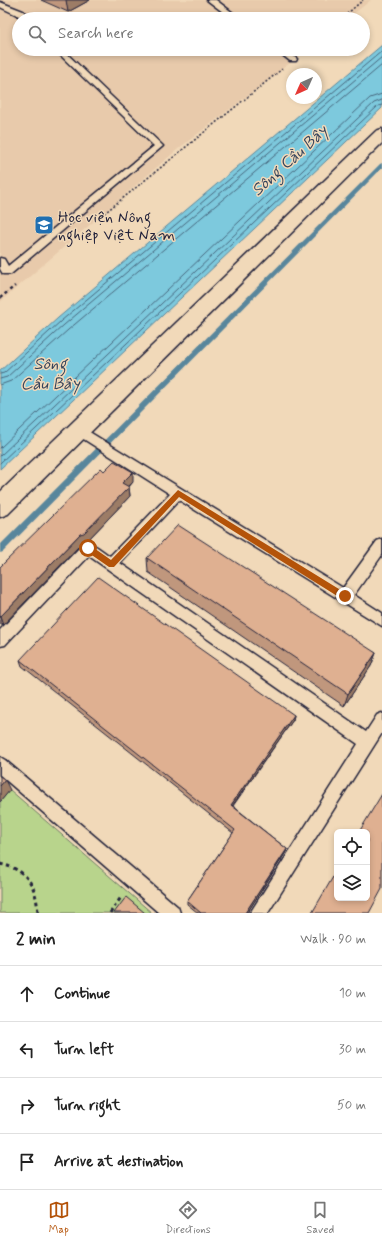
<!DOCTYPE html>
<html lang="en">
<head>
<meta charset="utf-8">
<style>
	body { margin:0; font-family:Mynerve,sans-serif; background:#f2f2f2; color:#222 }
	.controls { position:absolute; right:12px; bottom:12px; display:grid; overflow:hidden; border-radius:6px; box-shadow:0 2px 6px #0003 }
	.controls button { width:36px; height:36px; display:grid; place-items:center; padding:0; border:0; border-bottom:1px solid #e0e0e0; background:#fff; color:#222; font:20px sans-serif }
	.compass { position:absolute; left:286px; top:68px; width:36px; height:36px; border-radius:50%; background:#fff; box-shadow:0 2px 6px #0003; rotate:225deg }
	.stop { position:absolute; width:12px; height:12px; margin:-9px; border:3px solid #b45309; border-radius:50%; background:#fff }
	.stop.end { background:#b45309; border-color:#fff; box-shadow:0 1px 4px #0008 }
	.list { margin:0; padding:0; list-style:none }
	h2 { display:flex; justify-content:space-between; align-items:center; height:52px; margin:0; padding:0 16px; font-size:17px }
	h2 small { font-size:13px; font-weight:400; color:#767676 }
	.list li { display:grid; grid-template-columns:26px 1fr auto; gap:12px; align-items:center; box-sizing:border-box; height:56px; padding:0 16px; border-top:1px solid #e0e0e0 }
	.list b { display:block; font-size:15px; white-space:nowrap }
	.list em { font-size:13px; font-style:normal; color:#767676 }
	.icon { flex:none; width:22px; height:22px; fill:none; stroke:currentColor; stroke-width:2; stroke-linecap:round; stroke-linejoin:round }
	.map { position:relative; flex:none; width:382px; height:913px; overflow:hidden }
	.search { position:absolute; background:#fff; box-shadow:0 2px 6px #0003; left:12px; right:12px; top:12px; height:44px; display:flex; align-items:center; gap:10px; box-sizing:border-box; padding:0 14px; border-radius:22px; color:#767676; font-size:15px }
	.sheet { height:276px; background:#fff }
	nav { display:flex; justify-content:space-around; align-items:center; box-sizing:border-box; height:56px; border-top:1px solid #e0e0e0; background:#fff; font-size:11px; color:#767676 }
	nav a { display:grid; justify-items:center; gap:2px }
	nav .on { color:#b45309 }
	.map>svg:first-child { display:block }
	.built { fill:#e8caab }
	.green { fill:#b8d48c; stroke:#6d7b64 }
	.water { fill:#7dc9dd; stroke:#59869c }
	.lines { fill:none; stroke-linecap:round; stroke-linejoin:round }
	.shore { stroke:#46657c; stroke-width:1 }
	.stream { fill:#59869c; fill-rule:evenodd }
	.service-casing { stroke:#22223b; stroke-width:3 }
	.minor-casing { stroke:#22223b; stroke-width:3 }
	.path-far2 { stroke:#22223b; stroke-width:1.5; stroke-dasharray:2 2; stroke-linecap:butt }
	.path-far1 { stroke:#22223b; stroke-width:2.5; stroke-dasharray:3 3; stroke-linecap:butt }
	.path { stroke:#22223b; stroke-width:3; stroke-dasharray:3.5 3.5; stroke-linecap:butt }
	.service { fill:#f1d9b9; fill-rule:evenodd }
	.minor { fill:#f1d9b9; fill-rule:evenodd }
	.wall { fill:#c0977d; stroke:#22223b }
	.shaded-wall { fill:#9c7b66; stroke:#22223b }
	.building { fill:#dfb091; stroke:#22223b }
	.route { fill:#b45309 }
	.labels { text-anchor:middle; stroke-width:3; stroke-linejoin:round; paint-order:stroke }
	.poi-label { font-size:16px; fill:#22223b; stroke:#f1d9b9; text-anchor:start }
	.water-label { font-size:17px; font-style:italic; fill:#34435b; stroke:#f1d9b9 }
</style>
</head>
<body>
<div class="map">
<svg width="382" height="913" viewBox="0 0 382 913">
	<rect width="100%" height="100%" fill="#f1d9b9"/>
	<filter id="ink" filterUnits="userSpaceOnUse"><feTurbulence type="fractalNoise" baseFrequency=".025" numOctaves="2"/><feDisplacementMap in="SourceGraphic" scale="8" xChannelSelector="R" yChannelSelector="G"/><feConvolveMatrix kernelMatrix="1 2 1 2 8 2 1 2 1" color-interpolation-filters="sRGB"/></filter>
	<g filter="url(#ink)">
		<!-- built -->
		<polygon class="built" points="0,0 371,0 347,19 19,19 19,49 308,49 178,149 0,302"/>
		<!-- green -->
		<polygon class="green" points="10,790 152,913 0,913 0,802"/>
		<!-- water -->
		<polygon class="water" points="382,45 382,108 0,469 0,371 58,318"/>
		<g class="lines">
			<!-- shore -->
			<g class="shore">
				<polyline points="0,374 4,373 61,321 382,51"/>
				<polyline points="0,379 7,377 64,325 382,57"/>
				<polyline points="0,385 11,381 68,330 382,65"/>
				<polyline points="0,448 370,98 382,94"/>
				<polyline points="0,456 374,103 382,100"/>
				<polyline points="0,463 378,106 382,105"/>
			</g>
			<!-- stream -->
			<polygon class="stream" points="382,163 382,168 3,552 0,553 0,545 380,164"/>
			<!-- service casing -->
			<g class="service-casing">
				<g id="service">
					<polygon points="207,0 216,0 241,19 232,19"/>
					<polygon points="0,2 23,11 31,19 23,19 17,15 0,7"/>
					<polygon points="54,49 62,49 163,146 11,274 3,274 0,269 0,258 4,259 8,266 154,146"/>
					<polygon points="275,49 284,49 297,59 296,61 290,61"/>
					<path d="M78 425 343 588 377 541 382 539V555L354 595 382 613V626L179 500 120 563 366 732 377 715 382 713V733L268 913H250L358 744 89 556 5 645 0 646V630L83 544C93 541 102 551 110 556L170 494 74 433 72 430 74 427Z"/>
					<polygon points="0,757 5,760 178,907 180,913 159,913 0,775"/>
				</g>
			</g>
			<!-- minor casing -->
			<g class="minor-casing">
				<polygon id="minor" points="382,129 382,143 8,514 0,517 0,492 376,131"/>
			</g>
			<!-- path-far2 -->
			<g class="path-far2">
				<polyline points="341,19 363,0"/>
				<polyline points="101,216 282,69"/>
			</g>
			<!-- path-far1 -->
			<polyline class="path-far1" points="0,298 15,286"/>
			<!-- path -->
			<g class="path">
				<path d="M0 864C28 870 36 885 38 913"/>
				<polyline points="110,913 122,896"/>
			</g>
			<!-- service -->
			<use href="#service" class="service"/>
			<!-- minor -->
			<use href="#minor" class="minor"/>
		</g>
		<!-- wall -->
		<g class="wall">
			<polygon points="41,0 90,0 68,12"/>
			<polygon points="104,471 133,482 129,487 130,496 86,542 82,543 3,625 0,623 0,567"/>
			<polygon points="147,558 376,653 371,666 344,706 148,572"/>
			<polygon points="20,660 294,715 293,720 233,806 287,849 286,852 247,913 198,913 187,904 187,901 233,833 22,666"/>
		</g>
		<!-- shaded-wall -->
		<g class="shaded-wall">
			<polygon points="66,0 90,0 68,12"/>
			<polygon points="133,472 133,482 123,492 122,483"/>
			<polygon points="129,487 130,496 86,542 82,543 3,625 0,617 80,534"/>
			<polygon points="376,653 371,666 344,706 348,694"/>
			<polygon points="294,715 293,720 230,809 231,805"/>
			<polygon points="5,780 10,790 0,802 0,786"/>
			<polygon points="287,849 286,852 247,913 245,913"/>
		</g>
		<!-- building -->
		<g class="building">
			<polygon points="114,461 133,472 122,483 129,487 84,533 80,534 0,617 0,567 101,468 104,471"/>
			<polygon points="178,525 376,653 348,694 147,558"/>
			<polygon points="98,577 294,715 231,805 287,849 245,913 201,913 187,901 235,830 20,660"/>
			<polygon points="0,776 5,780 0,786"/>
			<polygon points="382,794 382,889 369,913 312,913 337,870 337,898 367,898 367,832 359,832"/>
			<polygon points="126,897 145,913 114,913"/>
		</g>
	</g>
	<!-- route -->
	<polygon class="route" points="178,490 347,594 347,599 342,599 179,497 114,567 109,567 86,551 86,546 91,546 111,560"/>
	<!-- icons -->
	<defs>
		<g id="university-square" transform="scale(1)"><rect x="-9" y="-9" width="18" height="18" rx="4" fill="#1f6fb2" stroke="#f1d9b9"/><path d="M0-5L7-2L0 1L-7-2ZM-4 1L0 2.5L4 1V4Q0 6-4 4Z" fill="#fff"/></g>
	</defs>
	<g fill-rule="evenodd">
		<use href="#university-square" x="44" y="225"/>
	</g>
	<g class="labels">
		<!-- poi labels -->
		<g class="poi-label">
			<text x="58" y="222">Học viện Nông<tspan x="58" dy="18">nghiệp Việt Nam</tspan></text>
		</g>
		<!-- water labels -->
		<g class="water-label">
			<text transform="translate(289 160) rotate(-42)" y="6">Sông Cầu Bây</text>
			<text x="50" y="369">Sông<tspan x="50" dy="20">Cầu Bây</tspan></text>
		</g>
	</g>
</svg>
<div class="controls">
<button><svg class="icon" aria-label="locate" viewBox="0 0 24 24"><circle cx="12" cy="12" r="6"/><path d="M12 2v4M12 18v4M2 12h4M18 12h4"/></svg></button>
<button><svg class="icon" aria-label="layers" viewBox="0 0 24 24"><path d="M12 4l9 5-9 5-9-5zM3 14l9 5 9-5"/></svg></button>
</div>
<svg class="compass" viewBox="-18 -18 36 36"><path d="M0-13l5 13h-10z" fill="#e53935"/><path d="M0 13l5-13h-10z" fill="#767676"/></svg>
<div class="stop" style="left:88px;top:548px"></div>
<div class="stop end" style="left:345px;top:596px"></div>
<div class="search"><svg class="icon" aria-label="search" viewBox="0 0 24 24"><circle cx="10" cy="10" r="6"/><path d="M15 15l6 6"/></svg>Search here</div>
</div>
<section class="sheet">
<h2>2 min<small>Walk · 90 m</small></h2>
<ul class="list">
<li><svg class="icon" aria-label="ahead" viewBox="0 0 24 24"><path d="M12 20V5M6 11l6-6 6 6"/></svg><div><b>Continue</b></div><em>10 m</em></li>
<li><svg class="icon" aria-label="left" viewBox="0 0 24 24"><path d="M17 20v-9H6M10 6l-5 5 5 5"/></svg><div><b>Turn left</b></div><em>30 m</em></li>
<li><svg class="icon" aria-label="right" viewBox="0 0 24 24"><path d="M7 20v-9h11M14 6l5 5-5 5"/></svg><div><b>Turn right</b></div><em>50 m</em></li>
<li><svg class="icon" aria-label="arrive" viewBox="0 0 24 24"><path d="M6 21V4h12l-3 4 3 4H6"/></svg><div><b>Arrive at destination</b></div></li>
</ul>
</section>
<nav>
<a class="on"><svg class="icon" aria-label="map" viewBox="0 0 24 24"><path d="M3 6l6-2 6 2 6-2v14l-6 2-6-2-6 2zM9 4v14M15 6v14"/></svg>Map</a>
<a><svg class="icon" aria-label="directions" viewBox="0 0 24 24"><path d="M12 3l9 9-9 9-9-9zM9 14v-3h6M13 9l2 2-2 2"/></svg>Directions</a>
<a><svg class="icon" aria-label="saved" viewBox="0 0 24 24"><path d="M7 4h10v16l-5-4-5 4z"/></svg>Saved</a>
</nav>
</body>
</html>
